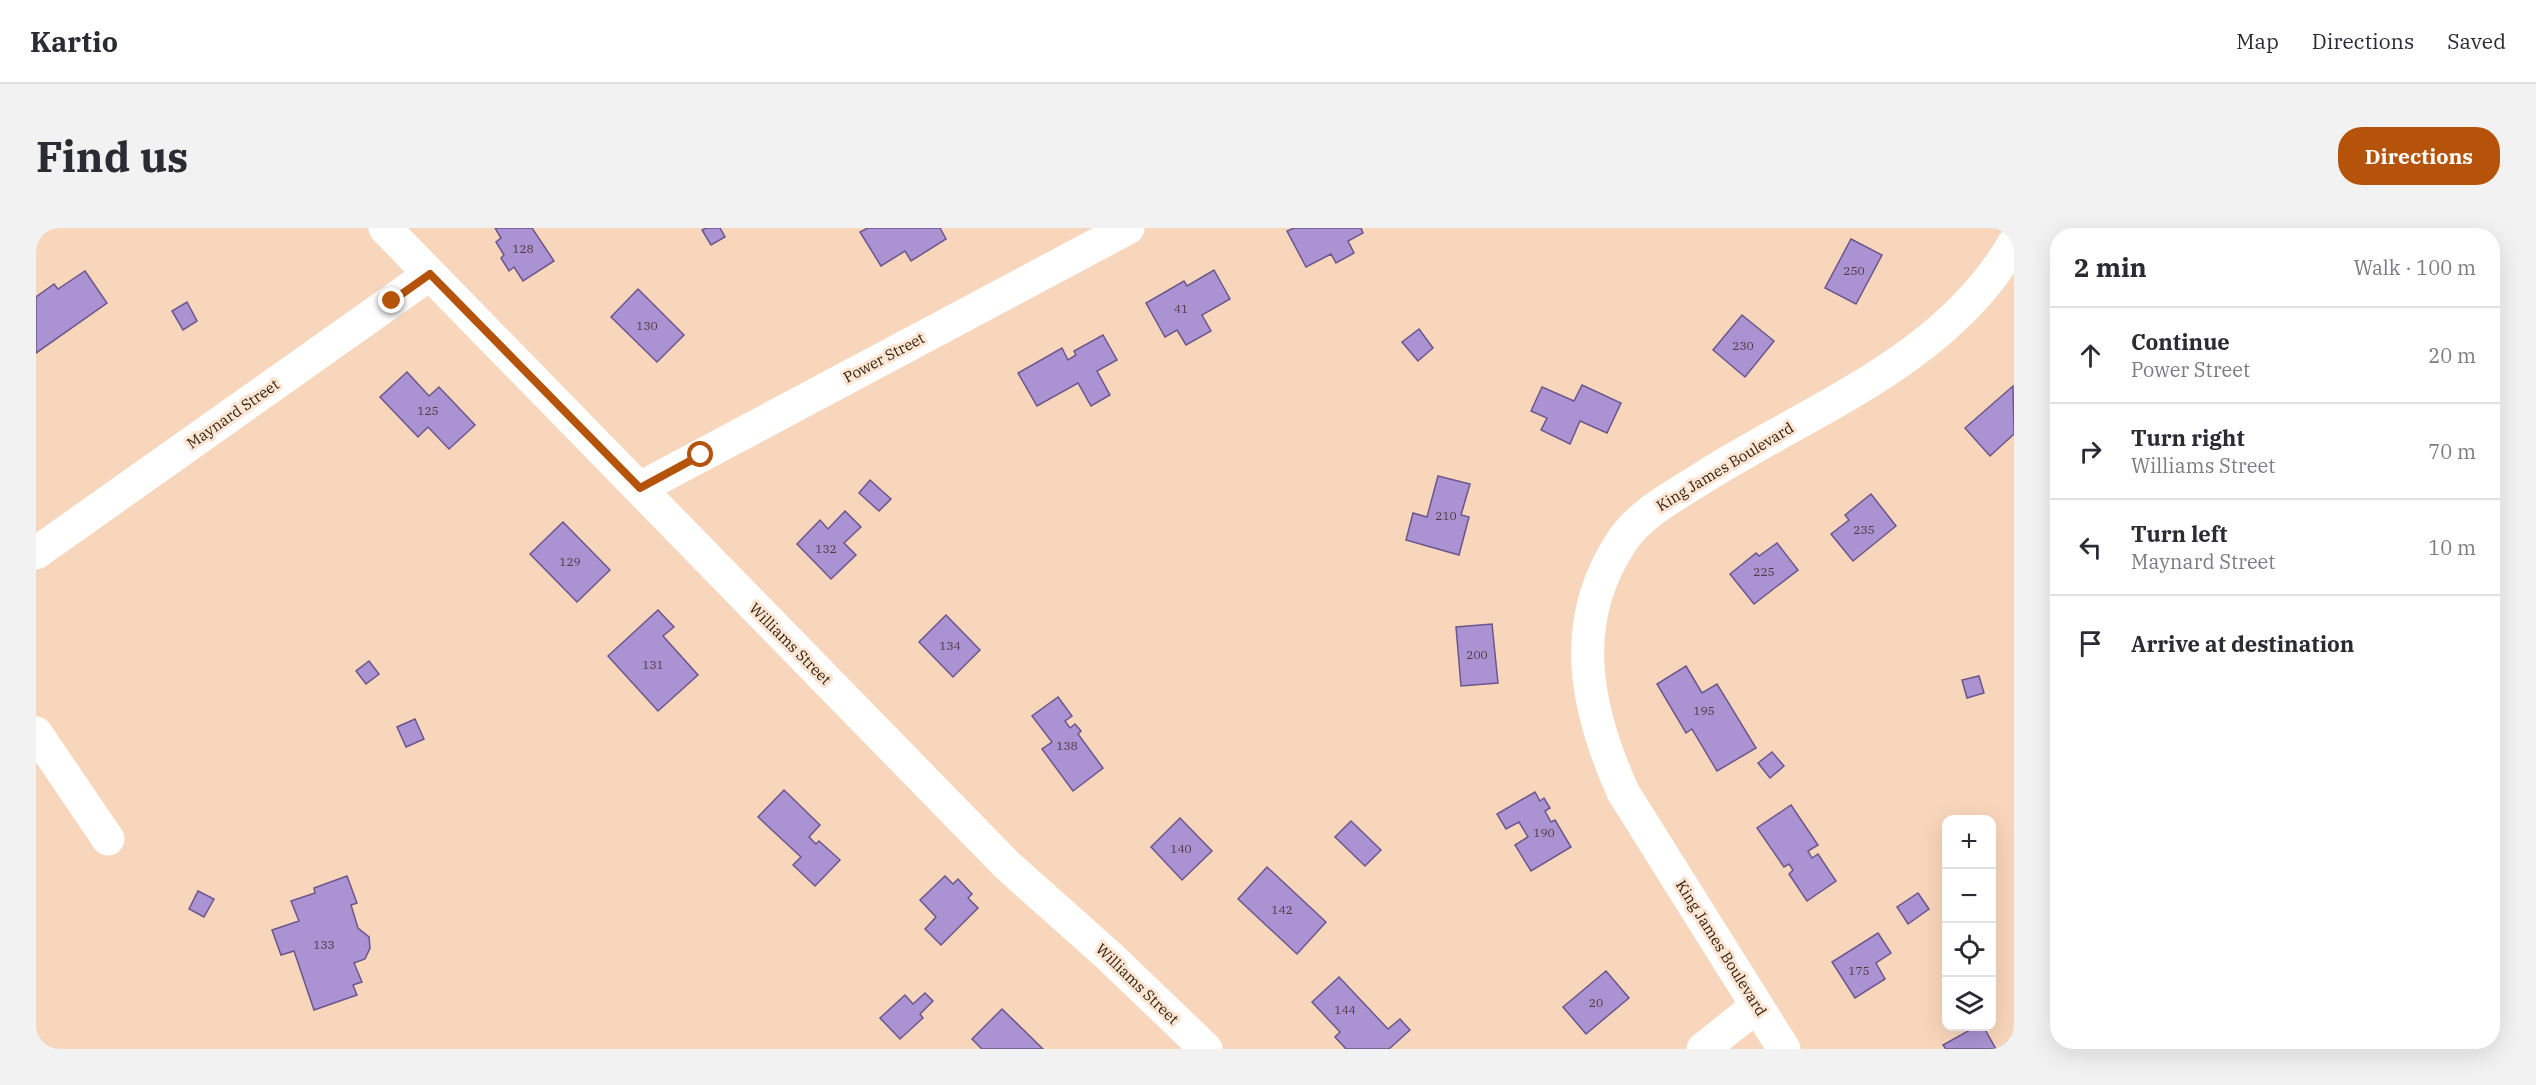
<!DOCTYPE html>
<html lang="en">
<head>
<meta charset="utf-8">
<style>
	body { margin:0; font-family:"IBM Plex Serif",serif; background:#f2f2f3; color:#2b2b33 }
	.controls { position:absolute; right:18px; bottom:18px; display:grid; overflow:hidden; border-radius:12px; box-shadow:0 6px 24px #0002 }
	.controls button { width:54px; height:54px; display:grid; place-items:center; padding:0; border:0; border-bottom:2px solid #e1e1e2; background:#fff; color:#2b2b33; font:30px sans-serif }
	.stop { position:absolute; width:18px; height:18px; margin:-14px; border:4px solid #b45309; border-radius:50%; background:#fff }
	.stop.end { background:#b45309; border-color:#fff; box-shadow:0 2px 6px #0008 }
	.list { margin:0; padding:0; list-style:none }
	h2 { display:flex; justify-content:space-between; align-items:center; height:78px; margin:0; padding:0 24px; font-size:26px }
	h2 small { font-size:20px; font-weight:400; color:#7c7c81 }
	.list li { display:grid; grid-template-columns:39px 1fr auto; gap:18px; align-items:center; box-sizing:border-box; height:96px; padding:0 24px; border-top:2px solid #e1e1e2 }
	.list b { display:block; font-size:22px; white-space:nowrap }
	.list p { margin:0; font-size:20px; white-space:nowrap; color:#7c7c81 }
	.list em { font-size:20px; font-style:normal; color:#7c7c81 }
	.icon { flex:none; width:33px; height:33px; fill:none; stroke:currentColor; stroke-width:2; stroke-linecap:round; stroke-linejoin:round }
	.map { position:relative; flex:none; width:1978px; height:821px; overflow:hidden; border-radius:24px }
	header { display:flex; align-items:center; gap:36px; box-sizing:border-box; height:84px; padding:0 30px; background:#fff; border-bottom:2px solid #e1e1e2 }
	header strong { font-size:28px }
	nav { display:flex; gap:33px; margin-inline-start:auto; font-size:21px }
	.intro { display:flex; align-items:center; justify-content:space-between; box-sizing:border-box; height:144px; padding:0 36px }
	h1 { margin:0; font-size:42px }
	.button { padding:15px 27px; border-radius:24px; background:#b45309; color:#fff; font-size:21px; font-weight:700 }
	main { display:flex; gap:36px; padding:0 36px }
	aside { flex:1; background:#fff; border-radius:24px; box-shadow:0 6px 24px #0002 }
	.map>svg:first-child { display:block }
	.building { fill:#ab93d3; stroke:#6b568c; stroke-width:1.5 }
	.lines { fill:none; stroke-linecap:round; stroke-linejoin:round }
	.minor { stroke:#fff; stroke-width:33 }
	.tertiary { stroke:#fff; stroke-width:33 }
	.route { stroke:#b45309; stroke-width:8 }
	.labels { text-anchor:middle; stroke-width:6; stroke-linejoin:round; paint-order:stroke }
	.number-label { font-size:12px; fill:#4f3a3c }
	.street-label { font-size:15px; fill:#301c0a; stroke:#fce5d3 }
</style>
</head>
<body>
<header>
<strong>Kartio</strong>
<nav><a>Map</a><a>Directions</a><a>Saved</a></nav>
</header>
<div class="intro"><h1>Find us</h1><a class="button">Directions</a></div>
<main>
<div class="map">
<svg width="1978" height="821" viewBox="0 0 1978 821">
	<rect width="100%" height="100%" fill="#f8d6bb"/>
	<!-- building -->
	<g class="building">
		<polygon points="459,0 496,0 518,33 487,53 478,39 473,43 465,30 468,27 460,14 465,10"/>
		<polygon points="670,0 684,0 689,9 675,17 666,2"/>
		<polygon points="832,0 904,0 910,11 875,33 869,23 845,38 824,4"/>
		<polygon points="1258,0 1325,0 1327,5 1312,13 1318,25 1300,35 1295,26 1270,39 1251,3"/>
		<polygon points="1815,11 1846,27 1820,76 1789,60"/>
		<polygon points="1178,42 1194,71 1166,87 1175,103 1150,117 1141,102 1129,109 1110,75 1148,53 1151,58"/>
		<polygon points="49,43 71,75 0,125 0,69 18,56 22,61"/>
		<polygon points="602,61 648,107 621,134 575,89"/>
		<polygon points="151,74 161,93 147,102 136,83"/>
		<polygon points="1706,87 1738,113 1709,149 1677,122"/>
		<polygon points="1383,101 1397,120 1382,133 1366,114"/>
		<polygon points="1067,107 1081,132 1061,143 1074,167 1055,178 1042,155 1001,178 982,145 1026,120 1032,132 1040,127 1038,123"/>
		<polygon points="371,144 393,168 403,159 439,197 413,221 392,199 382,209 344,169"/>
		<polygon points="1546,157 1585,175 1571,205 1544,193 1534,216 1505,202 1511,190 1495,183 1506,159 1538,173"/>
		<polygon points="1977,158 1978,206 1954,228 1929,200"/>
		<polygon points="1402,248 1434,256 1425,287 1433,289 1423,327 1370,312 1377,285 1391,289"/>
		<polygon points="834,252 855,271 843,283 823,265"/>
		<polygon points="1835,266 1860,298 1817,333 1795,306 1813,292 1809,287"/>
		<polygon points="809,283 825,299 808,315 820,327 795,351 761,316 784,292 792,301"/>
		<polygon points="527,294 574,342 541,374 494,326"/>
		<polygon points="1741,315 1762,342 1718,376 1694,346 1720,325 1723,328"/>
		<polygon points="622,382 638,399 627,408 662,447 622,483 572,428"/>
		<polygon points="910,387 944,422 917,449 883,414"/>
		<polygon points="1456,396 1462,455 1425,458 1420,399"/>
		<polygon points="333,433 343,446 330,456 320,443"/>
		<polygon points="1650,438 1666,465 1681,456 1720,520 1681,543 1656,501 1650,505 1621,456"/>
		<polygon points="1943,448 1948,465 1931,470 1926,452"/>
		<polygon points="1022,469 1036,488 1029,493 1034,500 1039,496 1045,503 1042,506 1067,540 1037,563 1006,521 1016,514 996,488"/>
		<polygon points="379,491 388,511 370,519 361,499"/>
		<polygon points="1736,524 1748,538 1734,550 1722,535"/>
		<polygon points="748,562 784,597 773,609 780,616 783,613 804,632 779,658 757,637 765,629 722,589"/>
		<polygon points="1499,564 1504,573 1508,570 1514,580 1509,583 1515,594 1519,592 1535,619 1495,643 1479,617 1492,609 1483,594 1470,601 1461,586"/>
		<polygon points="1755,577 1782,617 1772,623 1776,630 1782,626 1800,653 1771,673 1753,646 1757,642 1753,636 1748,639 1721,600"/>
		<polygon points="1144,590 1176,623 1146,652 1115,619"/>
		<polygon points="1315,593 1345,622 1329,638 1299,609"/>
		<polygon points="1231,639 1290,694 1261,726 1202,671"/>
		<polygon points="311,648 321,675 315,677 322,700 333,709 334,720 329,731 318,735 326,754 317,757 321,767 278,782 258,723 245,727 236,702 263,693 255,673 279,665 278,660"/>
		<polygon points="909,648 917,656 922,651 936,666 932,670 942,680 905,717 889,701 900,689 884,672"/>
		<polygon points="162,663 178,671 168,689 153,681"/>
		<polygon points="1882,665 1893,681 1872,696 1861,679"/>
		<polygon points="1842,705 1855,725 1840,735 1849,751 1819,770 1796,734"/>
		<polygon points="1570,743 1593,770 1550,806 1527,779"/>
		<polygon points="1303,749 1352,801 1364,791 1374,802 1353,821 1310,821 1299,809 1304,804 1276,774"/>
		<polygon points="889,765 897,773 884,786 887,790 864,811 844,790 869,767 877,776"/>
		<polygon points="966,781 1007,821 946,821 936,811"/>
		<polygon points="1941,798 1947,798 1960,821 1910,821 1907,817"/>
	</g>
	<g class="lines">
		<!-- minor -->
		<g class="minor">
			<polyline points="604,260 1092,0"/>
			<polyline points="0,325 394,46"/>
			<polyline points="0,505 72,611"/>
			<polyline points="1667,821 1721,778"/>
			<path d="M1748 821 1587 564C1550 481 1531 395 1586 313 1605 284 1642 266 1671 247 1780 179 1911 131 1978 15"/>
		</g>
		<!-- tertiary -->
		<polyline class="tertiary" points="349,0 971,637 1073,728 1170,821"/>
	</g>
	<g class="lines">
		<!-- route -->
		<polyline class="route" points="356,73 394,46 604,260 665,227"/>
	</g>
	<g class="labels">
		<!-- number labels -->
		<g class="number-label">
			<text x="487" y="25">128</text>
			<text x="1818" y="47">250</text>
			<text x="1145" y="85">41</text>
			<text x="611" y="102">130</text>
			<text x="1707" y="122">230</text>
			<text x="392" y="187">125</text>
			<text x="1410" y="292">210</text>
			<text x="1828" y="306">235</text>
			<text x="790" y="325">132</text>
			<text x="534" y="338">129</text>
			<text x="1728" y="348">225</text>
			<text x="914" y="422">134</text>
			<text x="1441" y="431">200</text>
			<text x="617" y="441">131</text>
			<text x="1668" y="487">195</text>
			<text x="1031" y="522">138</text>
			<text x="1508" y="609">190</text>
			<text x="1145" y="625">140</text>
			<text x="1246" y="686">142</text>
			<text x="288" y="721">133</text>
			<text x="1823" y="747">175</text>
			<text x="1560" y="779">20</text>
			<text x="1309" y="786">144</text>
		</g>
		<!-- street labels -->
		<g class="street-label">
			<text transform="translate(848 130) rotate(-28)" y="5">Power Street</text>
			<text transform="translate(197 186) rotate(-35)" y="5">Maynard Street</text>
			<text transform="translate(1689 239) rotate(-31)" y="5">King James Boulevard</text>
			<text transform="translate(754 416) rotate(45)" y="5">Williams Street</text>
			<text transform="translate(1685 720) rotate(58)" y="5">King James Boulevard</text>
			<text transform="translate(1101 756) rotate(44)" y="5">Williams Street</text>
		</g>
	</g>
</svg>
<div class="controls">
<button>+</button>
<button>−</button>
<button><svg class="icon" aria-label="locate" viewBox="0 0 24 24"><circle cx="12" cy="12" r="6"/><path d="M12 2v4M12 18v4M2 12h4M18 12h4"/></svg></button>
<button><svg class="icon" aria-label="layers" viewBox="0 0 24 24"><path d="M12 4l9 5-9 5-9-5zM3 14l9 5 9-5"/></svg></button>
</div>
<div class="stop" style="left:665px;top:227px"></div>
<div class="stop end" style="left:356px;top:73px"></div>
</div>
<aside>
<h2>2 min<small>Walk · 100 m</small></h2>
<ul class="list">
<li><svg class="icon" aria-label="ahead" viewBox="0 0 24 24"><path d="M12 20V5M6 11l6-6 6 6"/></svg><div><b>Continue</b><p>Power Street</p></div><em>20 m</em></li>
<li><svg class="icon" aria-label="right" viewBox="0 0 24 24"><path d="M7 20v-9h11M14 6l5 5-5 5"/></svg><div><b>Turn right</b><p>Williams Street</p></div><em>70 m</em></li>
<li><svg class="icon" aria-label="left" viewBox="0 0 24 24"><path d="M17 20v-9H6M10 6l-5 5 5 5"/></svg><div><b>Turn left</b><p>Maynard Street</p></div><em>10 m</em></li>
<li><svg class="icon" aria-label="arrive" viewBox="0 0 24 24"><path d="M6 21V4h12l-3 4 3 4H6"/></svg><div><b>Arrive at destination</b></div></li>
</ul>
</aside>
</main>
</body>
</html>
